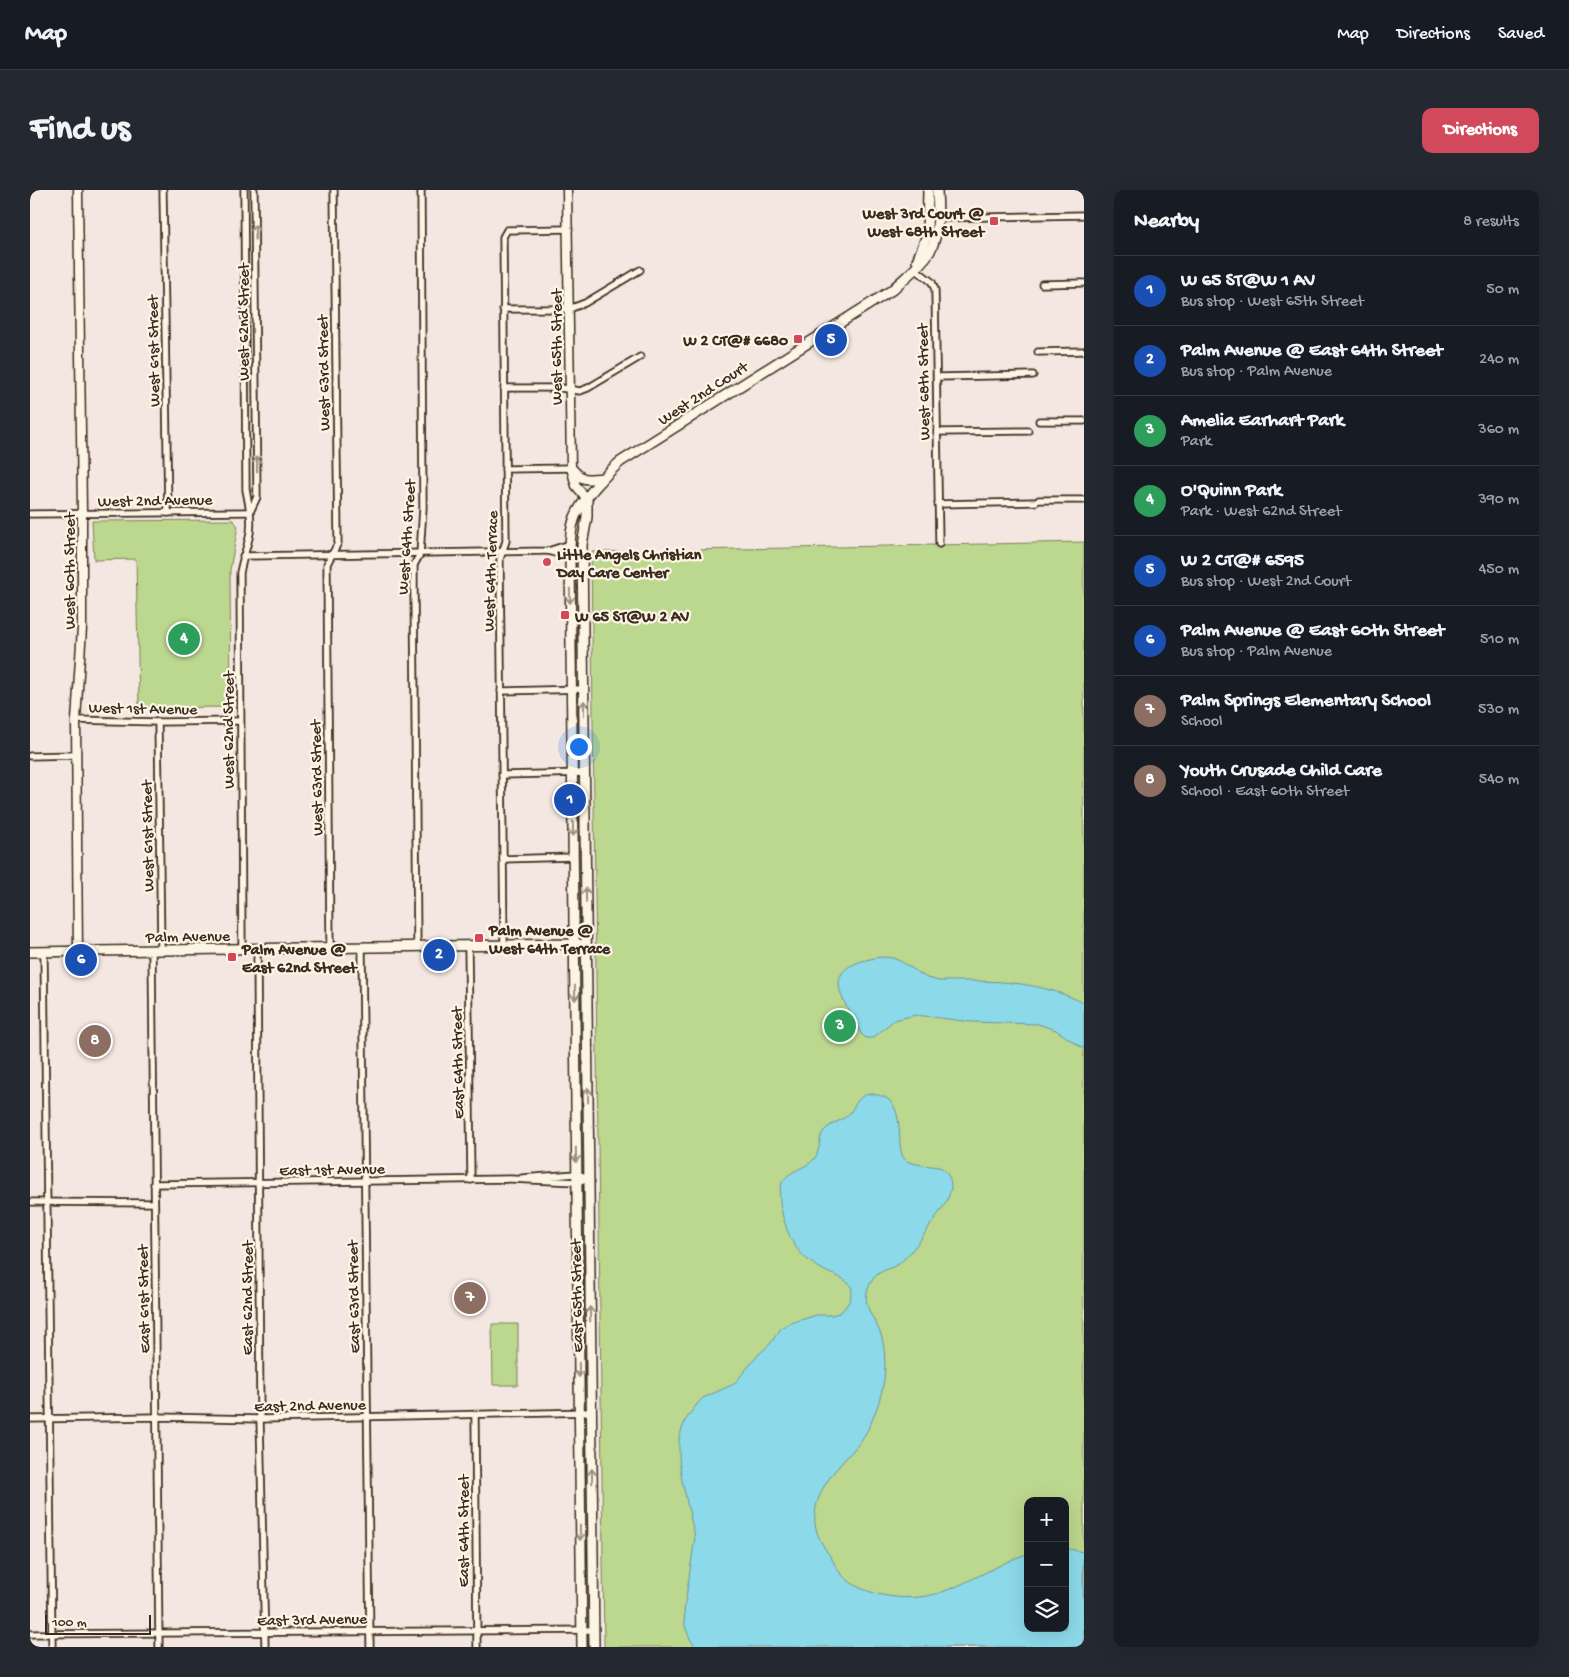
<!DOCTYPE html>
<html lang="en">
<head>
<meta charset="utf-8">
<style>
	body { margin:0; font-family:"Gochi Hand",sans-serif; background:#242831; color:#f1f3f6 }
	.controls { position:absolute; right:15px; bottom:15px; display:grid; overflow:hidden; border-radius:10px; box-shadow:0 5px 20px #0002 }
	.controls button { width:45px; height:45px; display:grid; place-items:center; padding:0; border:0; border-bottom:1px solid #363941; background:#171b24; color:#f1f3f6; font:25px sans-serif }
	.scale { position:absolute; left:15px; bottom:12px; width:106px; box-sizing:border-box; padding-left:5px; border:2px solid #3b2a1e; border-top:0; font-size:14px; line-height:18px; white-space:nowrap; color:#3b2a1e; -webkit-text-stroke:4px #fcf5e5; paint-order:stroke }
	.you { position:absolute; left:548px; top:556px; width:18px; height:18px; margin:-12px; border:4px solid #fff; border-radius:50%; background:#1a73e8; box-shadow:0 0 0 8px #1a73e833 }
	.badge { display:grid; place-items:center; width:32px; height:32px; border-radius:50%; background:#d1495b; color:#fff; font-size:16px; font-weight:700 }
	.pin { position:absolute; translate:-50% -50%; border:2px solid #fff; box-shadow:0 1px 5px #0006 }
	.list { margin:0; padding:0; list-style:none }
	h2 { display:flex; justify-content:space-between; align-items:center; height:65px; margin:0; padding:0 20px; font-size:21px }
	h2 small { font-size:16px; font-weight:400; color:#9ea1a6 }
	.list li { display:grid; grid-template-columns:32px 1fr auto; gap:15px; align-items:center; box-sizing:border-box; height:70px; padding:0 20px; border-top:1px solid #363941 }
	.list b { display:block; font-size:19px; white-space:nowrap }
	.list p { margin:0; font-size:16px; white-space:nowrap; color:#9ea1a6 }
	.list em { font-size:16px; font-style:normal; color:#9ea1a6 }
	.icon { flex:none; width:28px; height:28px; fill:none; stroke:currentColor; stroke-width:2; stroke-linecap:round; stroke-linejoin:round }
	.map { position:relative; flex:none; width:1054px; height:1457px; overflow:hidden; border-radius:10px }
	header { display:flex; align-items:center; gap:30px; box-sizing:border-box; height:70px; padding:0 25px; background:#171b24; border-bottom:1px solid #363941 }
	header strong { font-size:24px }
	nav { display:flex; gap:28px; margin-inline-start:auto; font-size:18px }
	.intro { display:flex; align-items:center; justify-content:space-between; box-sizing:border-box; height:120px; padding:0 30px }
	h1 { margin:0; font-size:35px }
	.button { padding:12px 22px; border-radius:10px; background:#d1495b; color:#fff; font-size:18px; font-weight:700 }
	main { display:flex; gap:30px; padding:0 30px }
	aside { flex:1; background:#171b24; border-radius:10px; box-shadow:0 5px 20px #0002 }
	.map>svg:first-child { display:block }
	.green { fill:#bcd78e; stroke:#7c8056; fill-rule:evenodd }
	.water { fill:#8cdae9; stroke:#6c9498 }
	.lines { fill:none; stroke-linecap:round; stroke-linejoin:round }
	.minor-casing { stroke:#3b2a1e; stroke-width:9 }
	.tertiary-casing { stroke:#3b2a1e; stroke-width:11 }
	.secondary-casing { stroke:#3b2a1e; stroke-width:12 }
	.minor { stroke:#fcf5e5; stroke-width:5.5 }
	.tertiary { stroke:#fcf5e5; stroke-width:8 }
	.secondary { stroke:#fcf5e5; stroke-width:9 }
	.oneway { stroke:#9c9082 }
	.poi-dot { fill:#d1495b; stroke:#fcf5e5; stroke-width:2 }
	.labels { text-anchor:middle; stroke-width:4.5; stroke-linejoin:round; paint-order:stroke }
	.poi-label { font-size:16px; font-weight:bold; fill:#3b2a1e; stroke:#fcf5e5; text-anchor:start }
	.street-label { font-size:16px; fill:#3b2a1e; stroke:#fcf5e5 }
</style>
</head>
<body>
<header>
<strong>Map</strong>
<nav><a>Map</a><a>Directions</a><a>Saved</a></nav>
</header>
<div class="intro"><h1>Find us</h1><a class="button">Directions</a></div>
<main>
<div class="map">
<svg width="1054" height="1457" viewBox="0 0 1054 1457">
	<rect width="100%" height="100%" fill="#f4e7e2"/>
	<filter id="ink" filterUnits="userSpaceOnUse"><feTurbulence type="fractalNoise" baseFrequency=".02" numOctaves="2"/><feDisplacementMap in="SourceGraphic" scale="10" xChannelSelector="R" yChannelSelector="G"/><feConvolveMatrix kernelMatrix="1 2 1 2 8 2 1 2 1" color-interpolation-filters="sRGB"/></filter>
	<g filter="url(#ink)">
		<!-- green -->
		<g class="green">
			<polygon points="203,330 208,336 200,380 201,517 109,518 106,369 64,370 62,331"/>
			<path d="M1054 352V1457H574L561 362ZM998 1311H1035V1438H998Z"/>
			<polygon points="462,1134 488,1134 488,1195 463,1195"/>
		</g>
		<!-- water -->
		<g class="water">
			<path d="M851 767 863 768 872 772 897 788 909 791C962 791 1004 789 1054 813V859L1026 840 1008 834 942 832 886 825 864 830 843 848H836L831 844C810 803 787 777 851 767Z"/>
			<path d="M843 904C847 905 854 906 858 909 877 925 863 963 877 971 887 976 902 975 912 978 934 997 910 1020 899 1037 891 1049 883 1061 871 1072 863 1079 850 1079 843 1089 826 1115 846 1126 852 1148 856 1166 856 1187 851 1204 846 1223 838 1244 825 1258 814 1271 800 1284 792 1300 780 1327 783 1342 800 1366 804 1372 807 1380 812 1385 833 1408 884 1413 912 1402 933 1395 953 1383 973 1374 981 1370 989 1366 998 1364V1438H1035V1358L1053 1362 1054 1454 1051 1457H666L660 1449 655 1436 654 1421 665 1347 652 1291 649 1269V1247L655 1231 668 1213 673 1208 704 1194 729 1164 740 1154 752 1137 760 1133 787 1125H802L809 1123 814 1119 820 1110 822 1098C815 1087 807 1087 797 1082 770 1068 761 1055 753 1027 750 1017 748 1003 752 993 760 977 784 979 788 961 790 956 789 951 791 946 795 935 810 932 818 925 824 919 827 908 835 905 837 904 840 904 843 904Z"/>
		</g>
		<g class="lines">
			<!-- minor casing -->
			<g class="minor-casing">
				<g id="minor">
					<polyline points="133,0 138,323"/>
					<polyline points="908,28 1054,25"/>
					<polyline points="884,78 902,92 905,100 909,354"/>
					<polyline points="1012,94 1054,93"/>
					<polyline points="473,119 539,119 555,113 610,80"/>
					<polyline points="1008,162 1054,161"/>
					<polyline points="907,187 1003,185"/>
					<polyline points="474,198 531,198 550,201 558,198 610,167"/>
					<polyline points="1009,231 1054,231"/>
					<polyline points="907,242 998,241"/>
					<polyline points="475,279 541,278"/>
					<polyline points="1009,310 1054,310"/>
					<polyline points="908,314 1006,312"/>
					<polyline points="220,322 227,307 224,0"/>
					<polyline points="0,324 220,322"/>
					<polyline points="518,361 540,367"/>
					<polyline points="213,366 518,361 540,354"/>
					<polyline points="471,501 554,499"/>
					<polyline points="46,530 128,532 210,531"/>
					<polyline points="128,532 131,760"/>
					<polyline points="0,566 46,565"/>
					<polyline points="472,585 555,583"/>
					<polyline points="473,669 543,667"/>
					<polyline points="438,755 441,990"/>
					<polyline points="474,755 470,369 476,351 473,47 477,40 539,39"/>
					<polyline points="387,756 384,397 384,375 390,364 393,318 391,0"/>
					<polyline points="332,757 340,1457"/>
					<polyline points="300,758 297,374 308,353 304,0"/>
					<path d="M212 759 210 383C212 371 216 360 219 348 223 333 219 315 216 300L214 0"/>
					<polyline points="227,759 230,1229 235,1457"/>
					<polyline points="122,760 129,1457"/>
					<polyline points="14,762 22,1457"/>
					<polyline points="492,988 546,984 559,988"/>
					<polyline points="124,994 480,989 547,992 559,988"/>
					<polyline points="0,1012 124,1013"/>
					<polyline points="445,1224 447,1457"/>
					<polyline points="0,1229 127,1227 230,1229 561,1222"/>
					<polyline points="0,1444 563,1440"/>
				</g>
			</g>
			<!-- tertiary casing -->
			<g class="tertiary-casing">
				<g id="tertiary">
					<polyline points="48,0 52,323 52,438 46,530 48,761"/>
					<polyline points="537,0 541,278 546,296 557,309"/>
				</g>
			</g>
			<!-- secondary casing -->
			<g class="secondary-casing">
				<g id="secondary">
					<polyline points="887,71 897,45 898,0"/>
					<path d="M541 278C552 291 556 290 573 288"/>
					<polyline points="557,309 557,327 552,355 564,1457"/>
					<polyline points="0,762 549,754"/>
					<path d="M552 1457 540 367C540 354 540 340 545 327 552 310 575 285 590 272L862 100C873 89 893 74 900 61 910 42 908 20 907 0"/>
				</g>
			</g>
			<!-- minor -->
			<use href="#minor" class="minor"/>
			<!-- tertiary -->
			<use href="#tertiary" class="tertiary"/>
			<!-- secondary -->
			<use href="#secondary" class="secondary"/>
		</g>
		<!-- one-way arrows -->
		<defs><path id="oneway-shaft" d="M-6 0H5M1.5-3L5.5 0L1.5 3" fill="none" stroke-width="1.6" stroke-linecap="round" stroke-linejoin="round" transform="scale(1.25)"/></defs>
		<g class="oneway">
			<use href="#oneway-shaft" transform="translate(225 42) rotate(-91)"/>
			<use href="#oneway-shaft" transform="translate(227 274) rotate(-90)"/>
			<use href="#oneway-shaft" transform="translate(540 406) rotate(89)"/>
			<use href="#oneway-shaft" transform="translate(554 518) rotate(-90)"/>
			<use href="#oneway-shaft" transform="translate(543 639) rotate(89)"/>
			<use href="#oneway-shaft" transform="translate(556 705) rotate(-91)"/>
			<use href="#oneway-shaft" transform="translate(545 803) rotate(89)"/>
			<use href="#oneway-shaft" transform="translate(558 905) rotate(-91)"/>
			<use href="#oneway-shaft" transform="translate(546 965) rotate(89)"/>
			<use href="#oneway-shaft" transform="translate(560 1124) rotate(-91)"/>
			<use href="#oneway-shaft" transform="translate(549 1180) rotate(89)"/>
			<use href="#oneway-shaft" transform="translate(562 1286) rotate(-91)"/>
			<use href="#oneway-shaft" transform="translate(550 1343) rotate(89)"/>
		</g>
	</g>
	<!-- markers -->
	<g class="poi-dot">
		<rect x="959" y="26" width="10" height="10" rx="2.5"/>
		<rect x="763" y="144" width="10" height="10" rx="2.5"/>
		<circle cx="517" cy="372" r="5"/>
		<rect x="530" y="420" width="10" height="10" rx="2.5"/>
		<rect x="444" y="743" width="10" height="10" rx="2.5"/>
		<rect x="197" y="762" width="10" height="10" rx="2.5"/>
	</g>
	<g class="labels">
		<!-- poi labels -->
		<g class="poi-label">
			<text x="954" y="28" text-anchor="end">West 3rd Court @<tspan x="954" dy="18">West 68th Street</tspan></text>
			<text x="758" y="155" text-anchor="end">W 2 CT@# 6680</text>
			<text x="527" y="369">Little Angels Christian<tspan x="527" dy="18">Day Care Center</tspan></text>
			<text x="545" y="431">W 65 ST@W 2 AV</text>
			<text x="459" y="745">Palm Avenue @<tspan x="459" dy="18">West 64th Terrace</tspan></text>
			<text x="212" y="764">Palm Avenue @<tspan x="212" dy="18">East 62nd Street</tspan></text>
		</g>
		<!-- street labels -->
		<g class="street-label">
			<text transform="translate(212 132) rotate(-90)" y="6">West 62nd Street</text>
			<text transform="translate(525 157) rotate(-90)" y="6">West 65th Street</text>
			<text transform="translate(122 161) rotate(-91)" y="6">West 61st Street</text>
			<text transform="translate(292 183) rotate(-91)" y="6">West 63rd Street</text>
			<text transform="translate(892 192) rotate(-91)" y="6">West 68th Street</text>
			<text transform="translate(672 202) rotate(-33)" y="6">West 2nd Court</text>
			<text transform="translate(125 309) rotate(-1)" y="6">West 2nd Avenue</text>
			<text transform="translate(375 347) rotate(-86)" y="6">West 64th Street</text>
			<text transform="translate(38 381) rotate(-90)" y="6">West 60th Street</text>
			<text transform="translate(459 381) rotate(-88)" y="6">West 64th Terrace</text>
			<text transform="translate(113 517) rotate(1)" y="6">West 1st Avenue</text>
			<text transform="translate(197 540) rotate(-90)" y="6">West 62nd Street</text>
			<text transform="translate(285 588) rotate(-91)" y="6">West 63rd Street</text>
			<text transform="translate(116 646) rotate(-91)" y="6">West 61st Street</text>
			<text transform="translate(158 745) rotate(-1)" y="6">Palm Avenue</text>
			<text transform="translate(426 873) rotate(-91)" y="6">East 64th Street</text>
			<text transform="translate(302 978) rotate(-1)" y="6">East 1st Avenue</text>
			<text transform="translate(545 1106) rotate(-91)" y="6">East 65th Street</text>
			<text transform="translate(322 1107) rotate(-91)" y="6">East 63rd Street</text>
			<text transform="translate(216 1108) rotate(-90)" y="6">East 62nd Street</text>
			<text transform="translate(112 1109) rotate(-91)" y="6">East 61st Street</text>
			<text transform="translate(280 1214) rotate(-1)" y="6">East 2nd Avenue</text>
			<text transform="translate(432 1341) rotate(-90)" y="6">East 64th Street</text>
			<text transform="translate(282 1428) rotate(-1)" y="6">East 3rd Avenue</text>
		</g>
	</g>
</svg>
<div class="controls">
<button>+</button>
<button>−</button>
<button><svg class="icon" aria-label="layers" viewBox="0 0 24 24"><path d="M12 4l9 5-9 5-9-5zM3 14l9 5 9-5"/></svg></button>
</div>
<div class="scale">100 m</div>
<div class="you"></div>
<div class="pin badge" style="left:540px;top:610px;background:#1a4fb4">1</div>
<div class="pin badge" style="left:409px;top:765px;background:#1a4fb4">2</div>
<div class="pin badge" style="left:810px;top:836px;background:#2e9e5b">3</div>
<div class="pin badge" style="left:154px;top:449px;background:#2e9e5b">4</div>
<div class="pin badge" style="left:801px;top:150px;background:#1a4fb4">5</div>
<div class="pin badge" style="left:51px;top:770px;background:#1a4fb4">6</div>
<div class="pin badge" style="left:440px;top:1108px;background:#8d6e63">7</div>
<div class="pin badge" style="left:65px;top:851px;background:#8d6e63">8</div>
</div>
<aside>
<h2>Nearby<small>8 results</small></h2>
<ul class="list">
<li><span class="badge" style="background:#1a4fb4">1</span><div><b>W 65 ST@W 1 AV</b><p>Bus stop · West 65th Street</p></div><em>50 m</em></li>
<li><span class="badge" style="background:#1a4fb4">2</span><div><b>Palm Avenue @ East 64th Street</b><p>Bus stop · Palm Avenue</p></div><em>240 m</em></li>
<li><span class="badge" style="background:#2e9e5b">3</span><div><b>Amelia Earhart Park</b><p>Park</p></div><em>360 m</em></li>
<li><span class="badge" style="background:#2e9e5b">4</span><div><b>O'Quinn Park</b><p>Park · West 62nd Street</p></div><em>390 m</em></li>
<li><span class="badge" style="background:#1a4fb4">5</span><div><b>W 2 CT@# 6595</b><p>Bus stop · West 2nd Court</p></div><em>450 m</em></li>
<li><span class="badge" style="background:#1a4fb4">6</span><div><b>Palm Avenue @ East 60th Street</b><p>Bus stop · Palm Avenue</p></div><em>510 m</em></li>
<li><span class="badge" style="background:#8d6e63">7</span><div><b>Palm Springs Elementary School</b><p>School</p></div><em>530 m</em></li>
<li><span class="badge" style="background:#8d6e63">8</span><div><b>Youth Crusade Child Care</b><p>School · East 60th Street</p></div><em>540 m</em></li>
</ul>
</aside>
</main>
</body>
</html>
